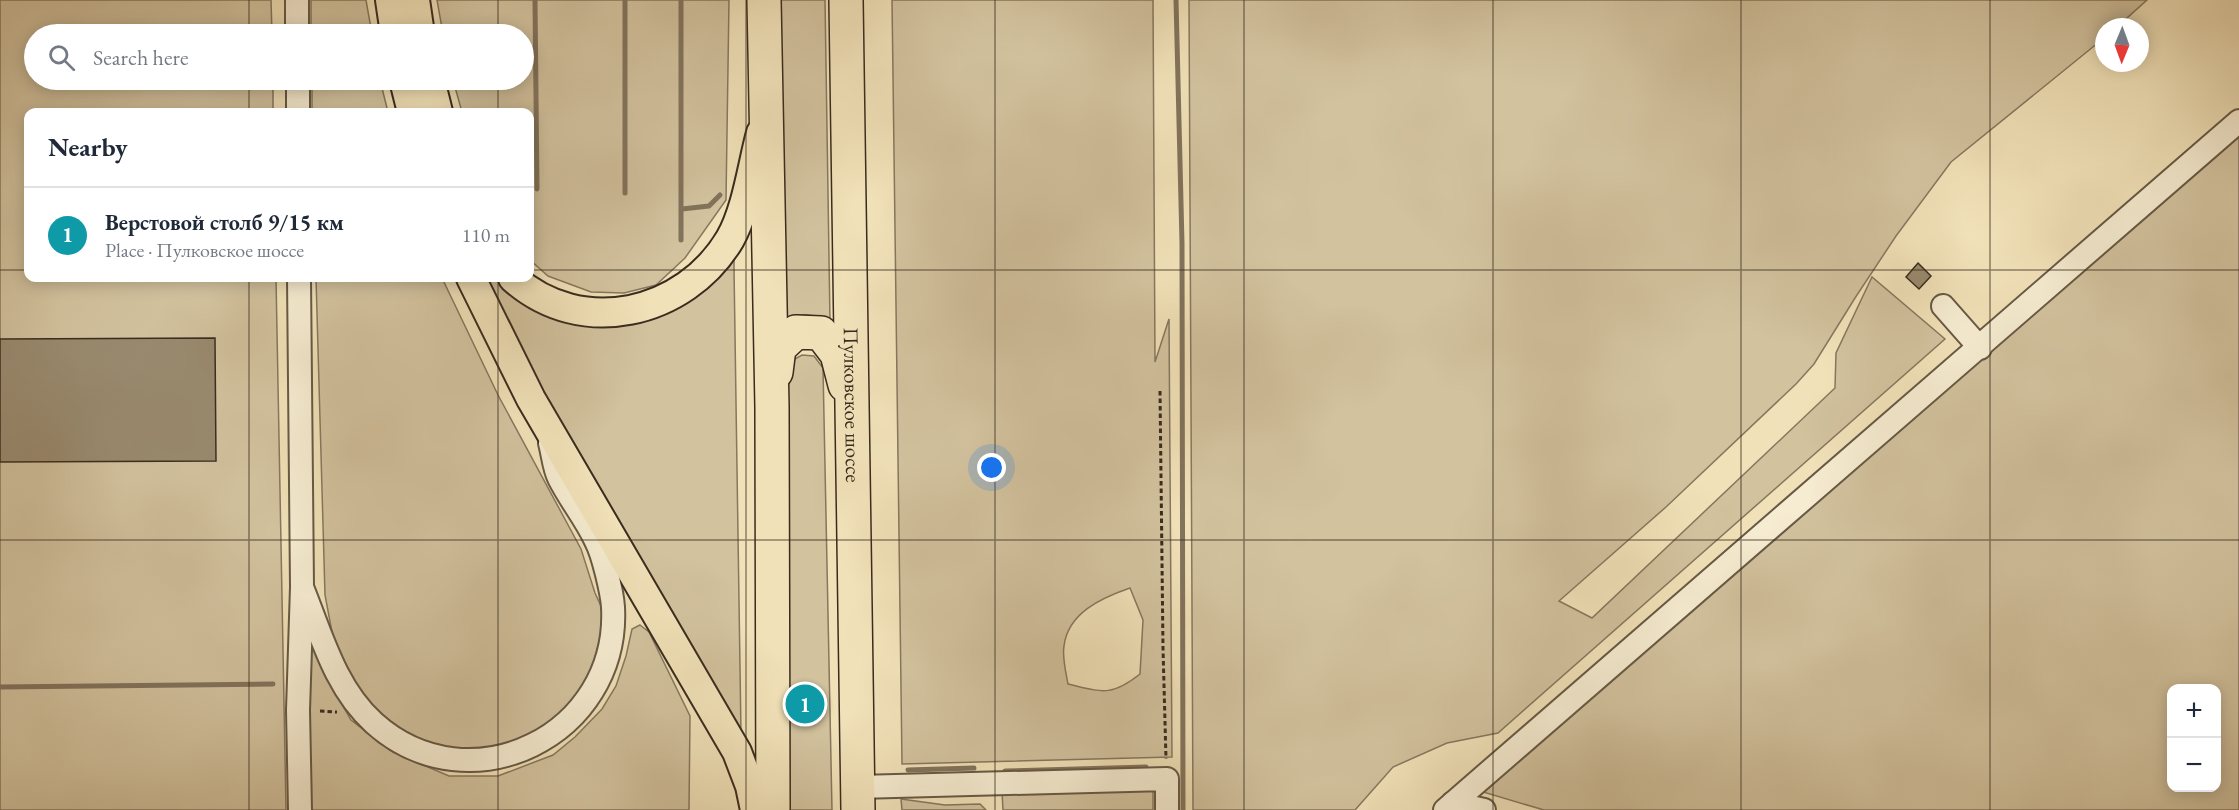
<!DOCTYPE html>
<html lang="en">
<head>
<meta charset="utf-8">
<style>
	body { margin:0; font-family:"EB Garamond",serif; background:#f6f6f7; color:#1f2937 }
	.controls { position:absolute; right:18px; bottom:18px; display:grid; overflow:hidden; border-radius:12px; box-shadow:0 3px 15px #0003 }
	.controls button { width:54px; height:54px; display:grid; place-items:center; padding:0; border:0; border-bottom:2px solid #e0e1e3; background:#fff; color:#1f2937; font:30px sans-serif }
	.compass { position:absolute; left:2095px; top:18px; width:54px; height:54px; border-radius:50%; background:#fff; box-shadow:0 3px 15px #0003; rotate:181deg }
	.you { position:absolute; left:992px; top:468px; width:21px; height:21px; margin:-15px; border:4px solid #fff; border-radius:50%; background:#1a73e8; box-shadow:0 0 0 9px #1a73e833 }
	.badge { display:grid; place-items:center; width:39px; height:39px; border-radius:50%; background:#b45309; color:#fff; font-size:20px; font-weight:700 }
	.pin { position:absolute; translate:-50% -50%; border:3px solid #fff; box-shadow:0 2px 6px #0006 }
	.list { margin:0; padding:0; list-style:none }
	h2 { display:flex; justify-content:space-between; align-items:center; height:78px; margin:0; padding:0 24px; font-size:26px }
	h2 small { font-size:20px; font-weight:400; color:#747a83 }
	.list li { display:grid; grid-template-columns:39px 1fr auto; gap:18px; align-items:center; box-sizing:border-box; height:96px; padding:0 24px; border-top:2px solid #e0e1e3 }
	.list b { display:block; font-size:22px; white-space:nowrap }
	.list p { margin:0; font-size:20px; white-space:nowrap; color:#747a83 }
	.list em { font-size:20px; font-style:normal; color:#747a83 }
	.icon { flex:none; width:33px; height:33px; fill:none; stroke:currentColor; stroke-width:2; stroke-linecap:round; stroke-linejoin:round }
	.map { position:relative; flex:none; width:2239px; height:810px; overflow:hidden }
	.search { position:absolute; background:#fff; box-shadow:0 3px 15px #0003; left:24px; top:24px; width:510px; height:66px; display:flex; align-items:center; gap:15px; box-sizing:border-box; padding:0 21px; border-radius:33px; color:#747a83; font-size:22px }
	.panel { position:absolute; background:#fff; box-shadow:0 3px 15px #0003; left:24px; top:108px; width:510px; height:174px; border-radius:12px }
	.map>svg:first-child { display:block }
	.green { fill:#d2c29e; stroke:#86775e; stroke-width:1.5; fill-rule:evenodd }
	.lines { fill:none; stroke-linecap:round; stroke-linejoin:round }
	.stream { stroke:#82735c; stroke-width:5 }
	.building { fill:#998a6f; stroke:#392c1f; stroke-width:1.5 }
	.minor-casing { stroke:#675945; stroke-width:26 }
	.major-casing { stroke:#392c1f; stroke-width:32 }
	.highway-casing { stroke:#392c1f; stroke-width:36 }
	.path { stroke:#392c1f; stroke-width:3; stroke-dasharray:4.5 3; stroke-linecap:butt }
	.minor { stroke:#f6ecd1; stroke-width:22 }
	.major { stroke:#f1e1b8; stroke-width:28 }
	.highway { stroke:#f1e1b8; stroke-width:33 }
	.grid { fill:none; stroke:#392c1f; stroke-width:1.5; stroke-opacity:0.55 }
	.labels { text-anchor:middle; stroke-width:5; stroke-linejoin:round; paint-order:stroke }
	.street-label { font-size:21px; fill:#392c1f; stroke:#f6ecd1 }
</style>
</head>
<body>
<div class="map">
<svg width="2239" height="810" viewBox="0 0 2239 810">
	<rect width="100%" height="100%" fill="#f1e1b8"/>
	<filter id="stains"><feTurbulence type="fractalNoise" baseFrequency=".00333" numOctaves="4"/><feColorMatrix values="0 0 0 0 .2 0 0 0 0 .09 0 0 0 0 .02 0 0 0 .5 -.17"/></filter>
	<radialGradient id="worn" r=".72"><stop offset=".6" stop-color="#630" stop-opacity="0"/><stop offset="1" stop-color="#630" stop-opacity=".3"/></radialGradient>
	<!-- green -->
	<g class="green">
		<polygon points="0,0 271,0 272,34 34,34 34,80 273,80 273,112 28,112 28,278 276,278 286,810 0,810"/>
		<polygon points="311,0 366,0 372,34 311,34"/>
		<polygon points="437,0 729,0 726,200 685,258 656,285 624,293 591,292 548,276 530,260 530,112 462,112 453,80 524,80 524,34 443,34"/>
		<path d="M779 0H825L830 322C814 313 801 313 784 319Z"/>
		<path d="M892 0H1153L1155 362 1169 319 1172 757 902 764ZM1130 588 1143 620 1140 674C1111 697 1102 692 1068 684 1066 673 1062 657 1064 646 1068 613 1101 598 1130 588Z"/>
		<polygon points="1189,0 2147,0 2117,27 2104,27 2104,38 1951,162 1896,236 1855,298 1814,364 1796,384 1666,507 1559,601 1592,618 1835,388 1836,353 1872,277 1945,339 1498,733 1447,743 1393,767 1355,810 1193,810"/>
		<polygon points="312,80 380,80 388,112 312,112"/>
		<path d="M2239 133V810H1544L1483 792ZM2172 688H2216V788H2172Z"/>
		<polygon points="734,256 734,268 741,734 566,437 481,278 496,278 504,286 654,316 682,305 696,296"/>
		<polygon points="316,278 442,278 498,395 581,549 595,593 606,617 587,686 560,716 529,738 490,751 456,749 419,743 364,704 335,648 325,595"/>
		<polygon points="802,355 814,356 823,368 832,810 788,810 788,374 793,360"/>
		<polygon points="640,625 649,632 690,716 689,810 308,810 305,636 311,636 327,678 351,720 393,752 449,776 498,776 553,755 575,737 602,709 616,686 626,656 632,629"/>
		<polygon points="1153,788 1153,810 1003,810 1002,792"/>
		<polygon points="901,799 945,805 980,804 986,810 902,810"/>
	</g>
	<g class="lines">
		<!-- stream -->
		<g class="stream">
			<polyline points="535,0 537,189"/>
			<polyline points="625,0 625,193"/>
			<polyline points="681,0 681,240"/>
			<polyline points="1176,0 1182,243 1183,810"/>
			<polyline points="682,209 709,206 720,195"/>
			<polyline points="0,687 273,684"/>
			<polyline points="908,770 974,768"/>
			<polyline points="1005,771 1146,767"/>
		</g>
	</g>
	<!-- building -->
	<g class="building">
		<polygon points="1918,263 1931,276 1919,289 1906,277"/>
		<polygon points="215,338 216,461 0,462 0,339"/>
	</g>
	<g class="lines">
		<!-- minor casing -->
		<g class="minor-casing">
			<g id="minor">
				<polyline points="297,0 297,34"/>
				<polyline points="298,80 298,112"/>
				<polyline points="299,278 302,587 298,710 300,810"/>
				<polyline points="1943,306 1980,348"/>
				<path d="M302 587C321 634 335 688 374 723 470 809 620 735 613 607 612 592 603 554 596 541 586 519 570 500 559 478 554 468 553 454 550 443"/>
				<polyline points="858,787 1167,779 1167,810"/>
				<polyline points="1453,803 1484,810"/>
				<polyline points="1445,810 2239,121"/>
			</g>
		</g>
		<!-- major casing -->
		<g class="major-casing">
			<g id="major">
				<polyline points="390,0 395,34"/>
				<polyline points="415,0 420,34"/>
				<polyline points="404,80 412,112"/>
				<polyline points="430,80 438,112"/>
				<polyline points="471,278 531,399 737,752 750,786 755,810"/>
				<path d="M513 278C581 339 685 315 730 239 747 209 752 166 761 133"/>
			</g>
		</g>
		<!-- highway casing -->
		<g class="highway-casing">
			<g id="highway">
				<polyline points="764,0 772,407 773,810"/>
				<path id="s1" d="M846 0 858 810"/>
				<polyline points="776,372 779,348 796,332 821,333 837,354 845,385"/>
			</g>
		</g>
		<!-- path -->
		<g class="path">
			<polyline points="1160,391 1163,648 1166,759"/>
			<polyline points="320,711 337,712"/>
		</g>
		<!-- minor -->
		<use href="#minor" class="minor"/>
		<!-- major -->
		<use href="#major" class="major"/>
		<!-- highway -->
		<use href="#highway" class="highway"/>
	</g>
	<!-- grid -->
	<path class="grid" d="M249 0V34M498 0V34M746 0V810M995 0V810M1244 0V810M1493 0V810M1741 0V810M1990 0V810M249 80V112M498 80V112M0 270H28M530 270H2239M249 278V810M498 278V810M0 540H2239"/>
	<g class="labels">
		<!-- street labels -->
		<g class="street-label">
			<text dy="7" stroke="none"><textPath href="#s1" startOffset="405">Пулковское шоссе</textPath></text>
		</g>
	</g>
	<rect width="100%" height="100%" filter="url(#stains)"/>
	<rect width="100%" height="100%" fill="url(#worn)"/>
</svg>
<div class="controls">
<button>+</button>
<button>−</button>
</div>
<svg class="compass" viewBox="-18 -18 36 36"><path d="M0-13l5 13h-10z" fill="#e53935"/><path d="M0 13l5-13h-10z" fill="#747a83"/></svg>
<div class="you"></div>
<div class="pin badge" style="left:805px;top:704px;background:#0f9aa8">1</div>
<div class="search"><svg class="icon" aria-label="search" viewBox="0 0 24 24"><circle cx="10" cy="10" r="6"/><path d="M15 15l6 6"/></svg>Search here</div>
<section class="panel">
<h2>Nearby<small></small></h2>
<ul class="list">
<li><span class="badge" style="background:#0f9aa8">1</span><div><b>Верстовой столб 9/15 км</b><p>Place · Пулковское шоссе</p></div><em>110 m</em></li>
</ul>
</section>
</div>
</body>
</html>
